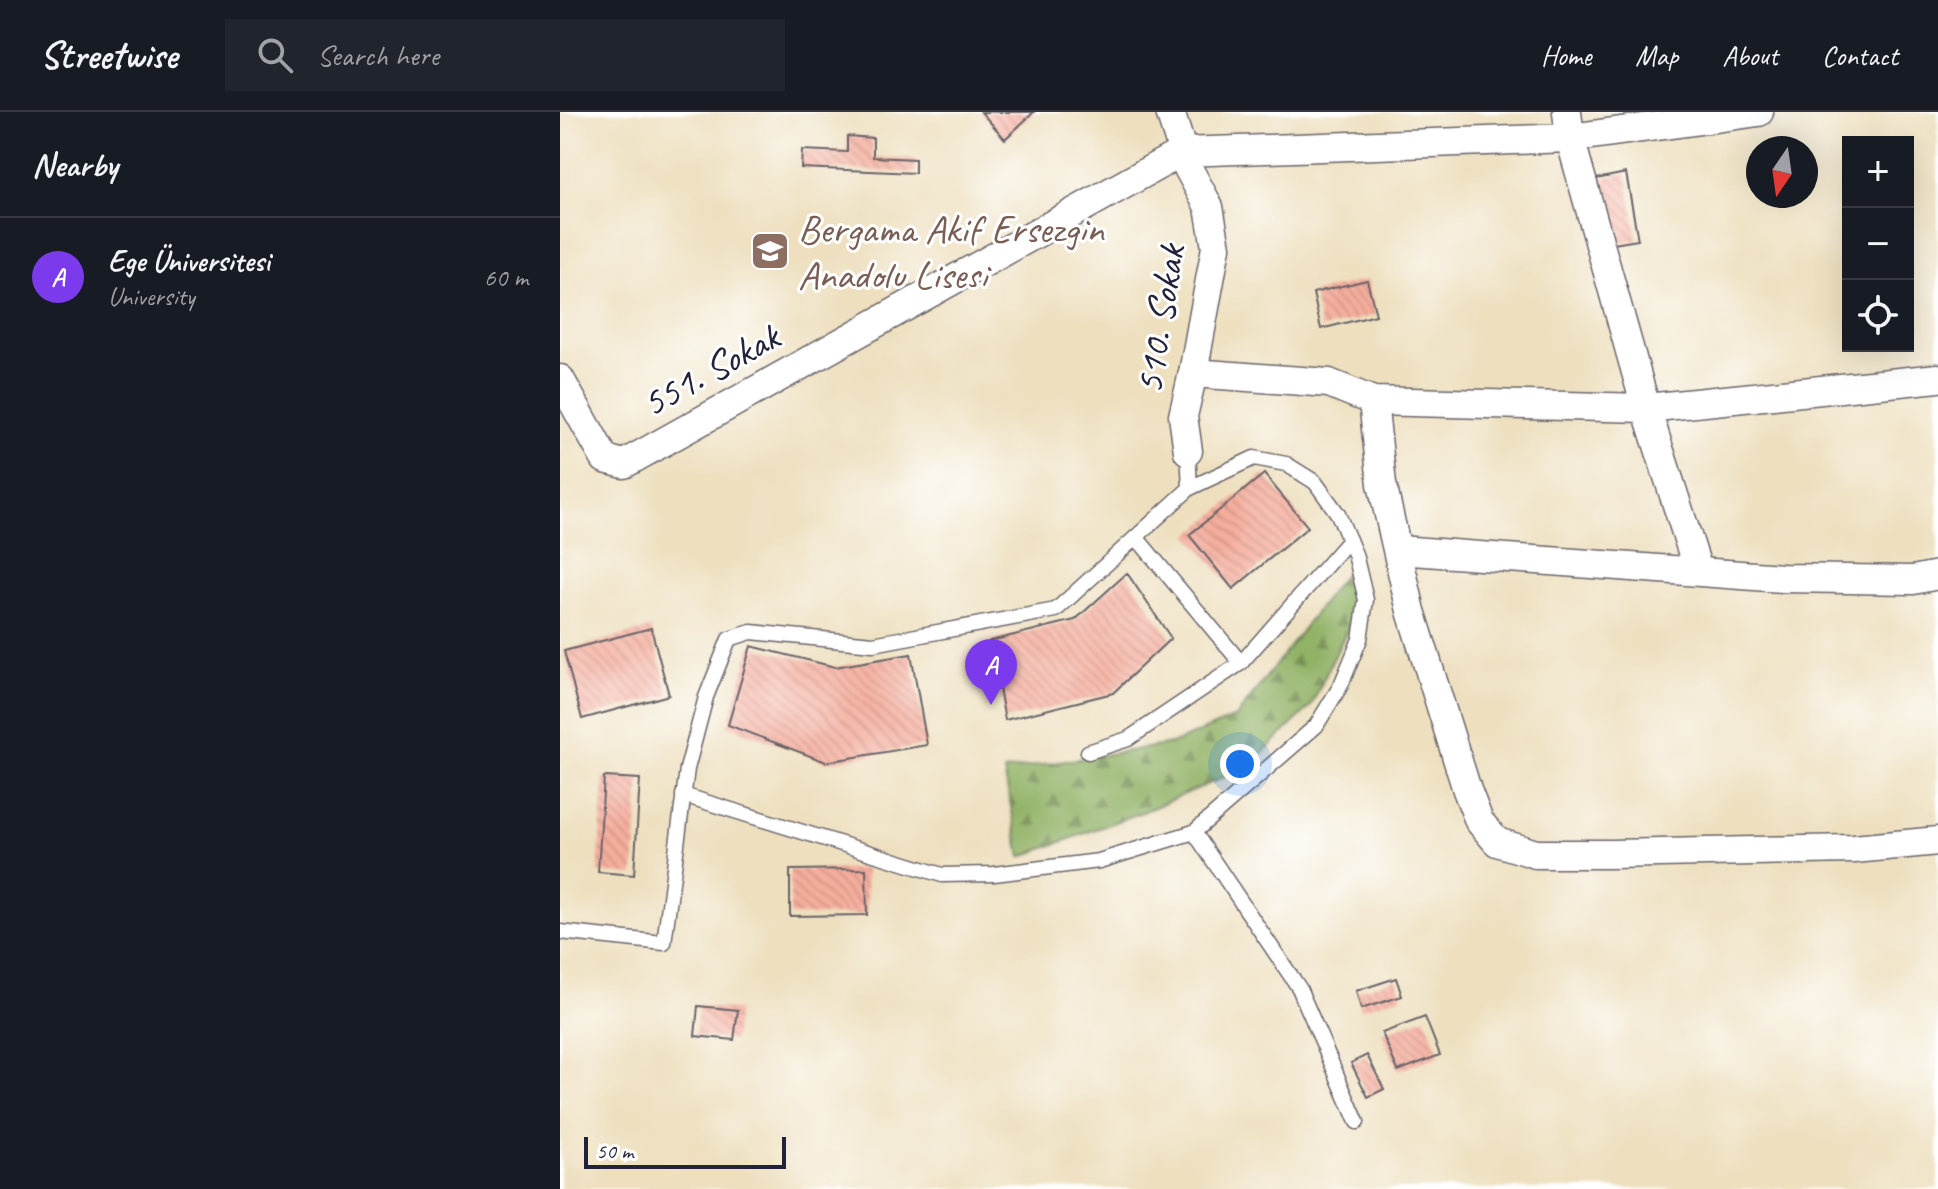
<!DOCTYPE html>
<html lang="en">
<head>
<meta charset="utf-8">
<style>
	body { margin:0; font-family:Caveat,sans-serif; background:#20242c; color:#f1f3f6 }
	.controls { position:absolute; right:24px; top:24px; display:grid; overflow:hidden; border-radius:0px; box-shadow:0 8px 32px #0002 }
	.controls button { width:72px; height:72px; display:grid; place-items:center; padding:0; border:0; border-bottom:2px solid #363941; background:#171b24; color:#f1f3f6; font:40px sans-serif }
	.compass { position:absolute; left:1186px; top:24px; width:72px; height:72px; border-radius:50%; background:#171b24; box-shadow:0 8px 32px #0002; rotate:193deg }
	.scale { position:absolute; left:24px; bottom:20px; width:202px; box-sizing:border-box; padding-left:8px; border:4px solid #22223b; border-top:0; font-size:22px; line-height:28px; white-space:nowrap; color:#22223b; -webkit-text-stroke:6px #fff; paint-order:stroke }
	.you { position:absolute; left:680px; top:652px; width:28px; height:28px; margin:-20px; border:6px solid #fff; border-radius:50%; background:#1a73e8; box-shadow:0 0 0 12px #1a73e833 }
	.badge { display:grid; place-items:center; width:52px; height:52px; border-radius:50%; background:#7c3aed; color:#fff; font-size:26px; font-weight:700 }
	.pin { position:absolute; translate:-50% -66px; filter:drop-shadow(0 2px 4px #0008) }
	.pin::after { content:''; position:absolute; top:42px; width:28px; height:24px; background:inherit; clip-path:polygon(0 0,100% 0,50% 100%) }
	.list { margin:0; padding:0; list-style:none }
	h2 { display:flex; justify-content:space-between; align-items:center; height:104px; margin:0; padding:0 32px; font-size:34px }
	h2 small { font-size:26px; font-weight:400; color:#9ea1a6 }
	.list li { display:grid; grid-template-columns:52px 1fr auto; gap:24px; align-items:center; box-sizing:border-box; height:120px; padding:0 32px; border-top:2px solid #363941 }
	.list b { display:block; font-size:30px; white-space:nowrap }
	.list p { margin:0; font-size:26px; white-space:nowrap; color:#9ea1a6 }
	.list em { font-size:26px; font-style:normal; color:#9ea1a6 }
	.icon { flex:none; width:44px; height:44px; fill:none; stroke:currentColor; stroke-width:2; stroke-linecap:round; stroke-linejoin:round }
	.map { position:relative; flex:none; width:1378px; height:1077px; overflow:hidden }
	header { display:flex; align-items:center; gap:48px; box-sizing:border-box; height:112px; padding:0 40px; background:#171b24; border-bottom:2px solid #363941 }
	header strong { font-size:38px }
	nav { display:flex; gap:44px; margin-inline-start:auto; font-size:28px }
	.search { width:560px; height:72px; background:#20242c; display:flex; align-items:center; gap:20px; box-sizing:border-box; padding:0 28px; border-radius:0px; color:#9ea1a6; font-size:30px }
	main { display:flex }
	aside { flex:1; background:#171b24 }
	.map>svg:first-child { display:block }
	.forest { fill:url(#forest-firs); stroke:#5a6a50; stroke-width:2 }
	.building { fill:url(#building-back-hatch) }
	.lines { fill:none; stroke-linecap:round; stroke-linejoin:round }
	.lane-casing { stroke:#696469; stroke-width:17 }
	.street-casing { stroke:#696469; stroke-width:31 }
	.lane { stroke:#fff; stroke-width:14 }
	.street { stroke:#fff; stroke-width:28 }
	.labels { text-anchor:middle; stroke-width:6; stroke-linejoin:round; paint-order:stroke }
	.education-label { font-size:40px; fill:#785e54; stroke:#fff; text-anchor:start }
	.street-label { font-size:40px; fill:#22223b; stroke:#fff }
</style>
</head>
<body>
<header>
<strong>Streetwise</strong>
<div class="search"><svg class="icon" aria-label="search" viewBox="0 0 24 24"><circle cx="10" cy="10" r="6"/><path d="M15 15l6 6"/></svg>Search here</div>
<nav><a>Home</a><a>Map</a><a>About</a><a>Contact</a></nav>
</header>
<main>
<aside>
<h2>Nearby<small></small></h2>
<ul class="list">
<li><span class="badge">A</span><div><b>Ege Üniversitesi</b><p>University</p></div><em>60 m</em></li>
</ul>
</aside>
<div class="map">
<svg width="1378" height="1077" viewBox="0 0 1378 1077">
	<defs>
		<pattern id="forest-firs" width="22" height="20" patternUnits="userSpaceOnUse" patternTransform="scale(2)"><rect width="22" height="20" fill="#92b266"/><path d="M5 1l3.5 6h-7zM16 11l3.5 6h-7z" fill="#779055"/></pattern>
		<pattern id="building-back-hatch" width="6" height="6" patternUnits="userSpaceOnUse" patternTransform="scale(2)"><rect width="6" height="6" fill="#f5ad9c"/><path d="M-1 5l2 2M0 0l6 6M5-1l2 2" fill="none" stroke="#d29587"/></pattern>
	</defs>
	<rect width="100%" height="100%" fill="#fff"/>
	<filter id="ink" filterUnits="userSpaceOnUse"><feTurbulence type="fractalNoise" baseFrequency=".0125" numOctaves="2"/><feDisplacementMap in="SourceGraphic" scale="16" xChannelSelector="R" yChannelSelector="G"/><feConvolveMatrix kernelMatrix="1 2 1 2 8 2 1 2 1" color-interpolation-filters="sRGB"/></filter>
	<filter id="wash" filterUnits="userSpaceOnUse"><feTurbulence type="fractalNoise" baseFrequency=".006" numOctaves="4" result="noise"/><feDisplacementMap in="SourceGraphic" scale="32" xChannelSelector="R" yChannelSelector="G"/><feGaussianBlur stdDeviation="1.8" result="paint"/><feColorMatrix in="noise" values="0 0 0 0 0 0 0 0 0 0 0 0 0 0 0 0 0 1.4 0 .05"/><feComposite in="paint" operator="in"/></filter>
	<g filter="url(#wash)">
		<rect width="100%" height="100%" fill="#eee0bf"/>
		<!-- forest -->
		<polygon class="forest" points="787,459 795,501 751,594 688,655 585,699 461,745 444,659 611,632 676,605"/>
		<g id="blocks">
			<!-- building -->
			<g class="building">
				<polygon points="421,0 474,0 445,27"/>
				<polygon points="287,24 313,26 313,45 355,47 355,61 241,56 242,38 287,40"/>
				<polygon points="1066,61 1078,128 1047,133 1036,67"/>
				<polygon points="807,168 816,203 761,217 753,181"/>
				<polygon points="704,362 748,415 673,477 629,423"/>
				<polygon points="567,461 611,526 553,581 445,608 430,529 515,508"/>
				<polygon points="91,516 109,583 22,607 4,539"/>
				<polygon points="191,534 275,555 351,542 367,633 266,650 168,613"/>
				<polygon points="44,665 80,667 74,763 38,760"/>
				<polygon points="306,757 307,803 230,804 230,758"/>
				<polygon points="836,866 842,884 801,897 796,879"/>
				<polygon points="138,894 178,898 174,928 135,924"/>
				<polygon points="865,905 880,943 838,959 822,921"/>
				<polygon points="807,943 824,977 808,985 791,951"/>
			</g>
		</g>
	</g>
	<g filter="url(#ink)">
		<use href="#blocks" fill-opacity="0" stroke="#696469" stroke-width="2"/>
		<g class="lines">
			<!-- lane casing -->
			<g class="lane-casing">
				<g id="lane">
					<polyline points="576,425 681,551"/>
					<polyline points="528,640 568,627 681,551 789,428"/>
					<polyline points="123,683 382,763 434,762 539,749 634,720 756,614 781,573 800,527 806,488 795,442 778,402 755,370 726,352 694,346 630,376"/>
					<polyline points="634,720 739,876 797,1010"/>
					<polyline points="0,820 104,831 127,657 146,585 169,527 191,520 313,532 496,498 630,376 628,339"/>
				</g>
			</g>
			<!-- street casing -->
			<g class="street-casing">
				<g id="street">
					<polyline points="610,0 628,56 649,95 656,135 633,261 623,304 628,339"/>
					<polyline points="1007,0 1010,26 1086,296 1138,458"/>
					<polyline points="633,261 769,271 813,289 1086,296 1378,266"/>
					<polyline points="0,267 45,347 64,352 622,40 1010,26 1199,0"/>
					<polyline points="813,289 822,372 851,499 907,678 919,709 937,730 976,742 1052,742 1294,737 1378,729"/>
					<polyline points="838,438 1222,466 1353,468 1378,463"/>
				</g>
			</g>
			<!-- lane -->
			<use href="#lane" class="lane"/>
			<!-- street -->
			<use href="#street" class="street"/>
		</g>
	</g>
	<!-- icons -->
	<defs>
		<g id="school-square" transform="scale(2)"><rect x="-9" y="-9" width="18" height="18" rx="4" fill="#8d6e63" stroke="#fff"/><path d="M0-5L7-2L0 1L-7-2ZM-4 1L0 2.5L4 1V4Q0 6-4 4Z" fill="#fff"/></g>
	</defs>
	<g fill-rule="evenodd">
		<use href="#school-square" x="210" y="139"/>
	</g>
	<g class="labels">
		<!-- education labels -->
		<g class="education-label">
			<text x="238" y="130">Bergama Akif Ersezgin<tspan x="238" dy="46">Anadolu Lisesi</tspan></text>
		</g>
		<!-- street labels -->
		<g class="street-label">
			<text transform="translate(599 207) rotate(-81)" y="14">510. Sokak</text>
			<text transform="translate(150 257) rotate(-29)" y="14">551. Sokak</text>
		</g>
	</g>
</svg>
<div class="controls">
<button>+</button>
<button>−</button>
<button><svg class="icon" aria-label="locate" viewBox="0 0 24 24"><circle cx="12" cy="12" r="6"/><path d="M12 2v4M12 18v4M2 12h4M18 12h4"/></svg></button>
</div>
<svg class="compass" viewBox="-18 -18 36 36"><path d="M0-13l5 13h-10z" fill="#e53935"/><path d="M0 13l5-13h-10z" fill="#9ea1a6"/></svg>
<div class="scale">50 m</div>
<div class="you"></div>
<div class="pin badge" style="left:431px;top:593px">A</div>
</div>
</main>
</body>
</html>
